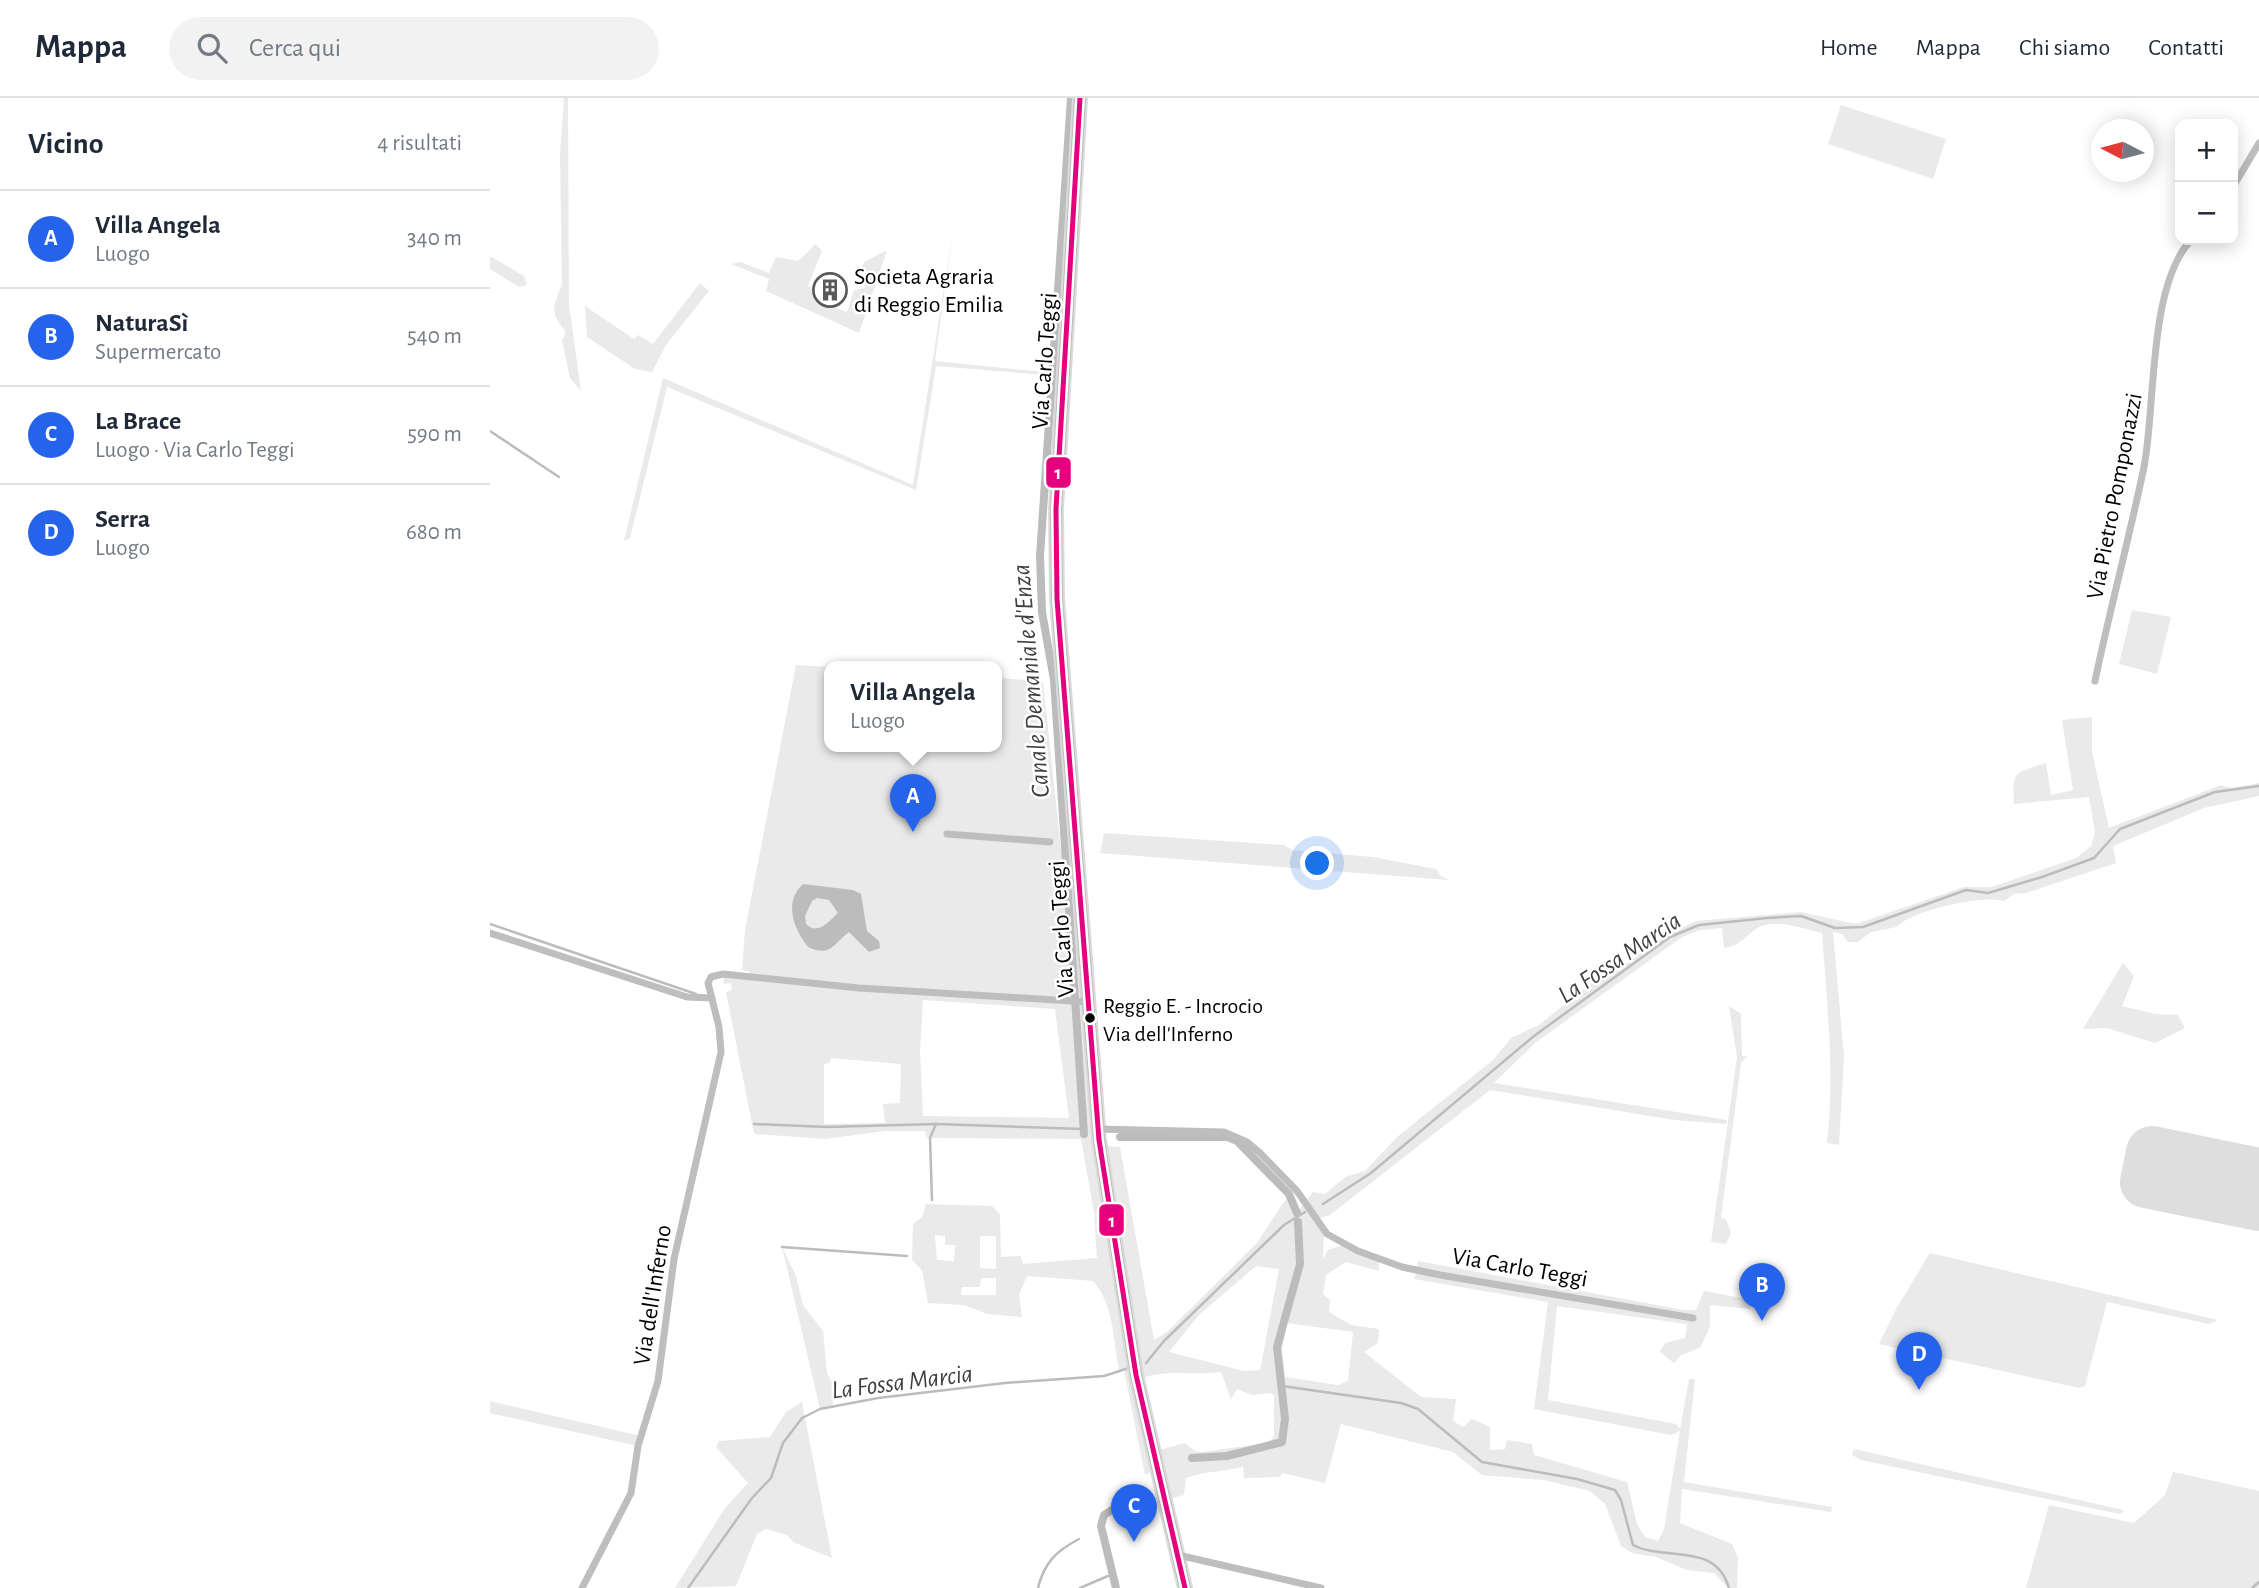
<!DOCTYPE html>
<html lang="it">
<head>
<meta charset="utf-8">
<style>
	body { margin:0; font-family:"Alegreya Sans",sans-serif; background:#f2f2f3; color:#1f2937 }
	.controls { position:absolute; right:21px; top:21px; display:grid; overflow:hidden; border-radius:14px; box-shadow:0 4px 18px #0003 }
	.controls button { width:63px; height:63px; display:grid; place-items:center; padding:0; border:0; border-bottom:2px solid #e0e1e3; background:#fff; color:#1f2937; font:35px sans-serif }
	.compass { position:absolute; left:1601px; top:21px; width:63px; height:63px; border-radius:50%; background:#fff; box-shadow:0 4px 18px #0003; rotate:276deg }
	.you { position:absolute; left:828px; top:766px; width:24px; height:24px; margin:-18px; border:5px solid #fff; border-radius:50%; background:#1a73e8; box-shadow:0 0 0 10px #1a73e833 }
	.badge { display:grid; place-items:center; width:46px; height:46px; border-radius:50%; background:#2563eb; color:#fff; font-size:23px; font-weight:700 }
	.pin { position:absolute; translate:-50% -58px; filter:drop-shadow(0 2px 4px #0008) }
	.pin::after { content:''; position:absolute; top:37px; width:24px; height:21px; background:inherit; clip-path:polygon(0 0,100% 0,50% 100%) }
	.popup { position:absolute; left:334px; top:563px; width:178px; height:91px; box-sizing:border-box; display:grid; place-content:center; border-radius:14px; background:#fff; filter:drop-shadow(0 2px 5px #0005); font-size:23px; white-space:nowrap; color:#747a83 }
	.popup b { font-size:26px; color:#1f2937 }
	.popup::after { content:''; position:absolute; left:50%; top:100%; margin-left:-14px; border:14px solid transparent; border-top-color:#fff }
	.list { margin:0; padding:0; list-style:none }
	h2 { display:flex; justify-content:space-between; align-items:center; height:91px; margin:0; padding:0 28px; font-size:30px }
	h2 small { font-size:23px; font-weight:400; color:#747a83 }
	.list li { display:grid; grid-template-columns:46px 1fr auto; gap:21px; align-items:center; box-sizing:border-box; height:98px; padding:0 28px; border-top:2px solid #e0e1e3 }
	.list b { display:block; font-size:26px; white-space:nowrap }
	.list p { margin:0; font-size:23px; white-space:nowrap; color:#747a83 }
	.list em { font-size:23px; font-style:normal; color:#747a83 }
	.icon { flex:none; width:38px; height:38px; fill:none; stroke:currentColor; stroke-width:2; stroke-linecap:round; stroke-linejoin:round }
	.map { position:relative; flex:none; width:1769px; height:1490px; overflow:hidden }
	header { display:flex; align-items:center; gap:42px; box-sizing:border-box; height:98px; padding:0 35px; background:#fff; border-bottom:2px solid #e0e1e3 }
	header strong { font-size:33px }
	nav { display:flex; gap:38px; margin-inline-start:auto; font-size:24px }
	.search { width:490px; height:63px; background:#f2f2f3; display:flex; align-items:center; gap:18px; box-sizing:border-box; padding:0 24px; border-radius:38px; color:#747a83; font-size:26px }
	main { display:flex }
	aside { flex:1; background:#fff }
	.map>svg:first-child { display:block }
	.green { fill:#eaeaea; fill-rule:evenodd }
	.water { fill:#bcbcbc; fill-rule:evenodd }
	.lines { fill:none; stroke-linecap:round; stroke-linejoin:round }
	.stream { stroke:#bcbcbc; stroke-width:2.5 }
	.canal { stroke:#bcbcbc; stroke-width:8 }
	.runway { stroke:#dedede; stroke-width:52 }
	.primary-casing { stroke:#dbdbdb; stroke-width:16 }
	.street { stroke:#bebebe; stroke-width:7 }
	.primary { stroke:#bdbdbd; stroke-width:12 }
	.bus-1-casing { stroke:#fff; stroke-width:10 }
	.bus-1 { stroke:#e5007d; stroke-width:5 }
	.bus-dot { fill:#000; stroke:#fff; stroke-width:2.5 }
	.labels { text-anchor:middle; stroke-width:5; stroke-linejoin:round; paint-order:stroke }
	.bus-label { font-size:22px; fill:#000; stroke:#fff; text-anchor:start }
	.poi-label { font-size:24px; fill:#000; stroke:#fff; text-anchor:start }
	.street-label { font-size:24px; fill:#000; stroke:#fff }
	.water-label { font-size:26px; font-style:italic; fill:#404040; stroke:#fff }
	.line-badge { stroke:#fff; stroke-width:2.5 }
	.badge-label { font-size:19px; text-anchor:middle; font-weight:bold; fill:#fff }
</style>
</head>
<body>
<header>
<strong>Mappa</strong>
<div class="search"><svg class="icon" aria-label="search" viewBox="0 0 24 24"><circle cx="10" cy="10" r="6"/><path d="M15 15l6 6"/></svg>Cerca qui</div>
<nav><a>Home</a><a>Mappa</a><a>Chi siamo</a><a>Contatti</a></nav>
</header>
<main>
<aside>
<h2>Vicino<small>4 risultati</small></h2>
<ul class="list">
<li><span class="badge">A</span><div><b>Villa Angela</b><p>Luogo</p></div><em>340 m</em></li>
<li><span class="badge">B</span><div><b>NaturaSì</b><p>Supermercato</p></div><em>540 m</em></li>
<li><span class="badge">C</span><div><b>La Brace</b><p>Luogo · Via Carlo Teggi</p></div><em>590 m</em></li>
<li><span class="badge">D</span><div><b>Serra</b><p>Luogo</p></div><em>680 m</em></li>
</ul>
</aside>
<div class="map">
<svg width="1769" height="1490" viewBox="0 0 1769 1490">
	<rect width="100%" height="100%" fill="#fff"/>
	<!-- green -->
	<g class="green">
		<polygon points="74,0 78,0 79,207 91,293 80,280 72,242 76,235 65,218 64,209 72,185 70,56"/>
		<polygon points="1351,7 1456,41 1443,81 1338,46"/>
		<polygon points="463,132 445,263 554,274 554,277 446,268 426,392 177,289 140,440 134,443 173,280 423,387"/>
		<polygon points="326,146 332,153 318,188 337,195 334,206 357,214 364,192 375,190 369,178 374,164 397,152 369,235 276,193 279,181 241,166 250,164 279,175 286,159 308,163"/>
		<polygon points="0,158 34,178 37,187 29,189 0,171"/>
		<polygon points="210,185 219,193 176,247 162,274 145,271 97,239 95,208 144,241 148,237 163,246"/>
		<polygon points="1642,512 1681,519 1667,576 1629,566"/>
		<path d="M306 567 339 569V648H507V580L553 583 571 752 578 753 581 760 601 1041 609 1042 668 1371 655 1377 634 1272 629 1273C624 1245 623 1204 603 1183L537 1178 529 1197 532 1219 498 1216 473 1207 438 1205 432 1172 422 1162 423 1126 432 1119 436 1106 502 1108 510 1116 511 1159 531 1158 533 1166 607 1160 604 1115 591 1041 440 1040H437L435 1033H395L335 1041 264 1036 236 894 242 892 241 885 234 886 233 876 258 879 260 874 252 872 255 832ZM433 902 565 911 579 1020 433 1018 430 953ZM341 960 411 966 410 1005 393 1006 395 1025 334 1026V966L340 965ZM445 1137 455 1138V1147H465L464 1163 447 1162ZM490 1138H506V1171L490 1170ZM491 1180H506V1197H471L472 1189H490Z"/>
		<path d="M1602 619V654L1619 730 1731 687 1740 690 1769 685V698L1714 710 1623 748 1626 765 1536 795 1524 796 1514 803C1493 796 1419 813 1407 829L1381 834 1368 844H1358L1352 836 1343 834 1354 959 1349 1047 1337 1045C1345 975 1337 906 1332 835 1313 831 1283 819 1266 831 1251 841 1254 846 1234 850L1232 830 1210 832 1192 839 1045 945 1004 985 1237 1022 1236 1026 1185 1022 1000 992 840 1117 827 1121 834 1131 833 1161 838 1152 853 1147 889 1161V1173L856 1164 836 1177 833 1196 840 1202 839 1214 861 1227 889 1231 888 1245 874 1254 931 1299 966 1301 963 1323 973 1329 982 1321 1000 1329V1352L1015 1351 1017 1342 1042 1346 1044 1357 1137 1384 1147 1426 1155 1439 1168 1443 1174 1431 1190 1333 1181 1337 1044 1311 1058 1204 924 1181 928 1163 1194 1212H1206L1214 1193 1262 1202 1260 1211 1220 1207V1229L1210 1250 1191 1257 1184 1265 1170 1254 1175 1245 1195 1240 1197 1226 1067 1208 1058 1302 1186 1326 1190 1331 1199 1281H1205L1194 1384 1342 1409 1341 1414 1192 1391 1190 1425 1242 1446 1248 1460 1247 1490H1238L1224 1475 1197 1472 1166 1459 1142 1455 1131 1448 1115 1406 1100 1393 1054 1382 992 1377 963 1354 851 1326 835 1385 792 1375 790 1379 754 1380 753 1369C733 1374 714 1373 696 1380L694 1397 680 1401 669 1352 695 1345 706 1354H712L778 1345 784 1338V1298L781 1295 762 1297 747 1291 741 1301 731 1274C705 1278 678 1271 653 1280L617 1048 630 1049 664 1242 677 1234 767 1145 799 1096 807 1114 823 1094 835 1096 855 1079 875 1073 907 1039 1003 962 1021 940 1049 927 1119 870 1134 867 1179 836 1206 823 1311 814 1366 826 1474 789H1502L1586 760 1601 748 1605 734 1599 699 1524 706C1522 671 1524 676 1556 665L1561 697 1583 692 1572 622ZM766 1168 789 1171 770 1272 754 1273 679 1254 709 1217ZM797 1225 863 1234 858 1283 848 1287 795 1279 792 1252Z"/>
		<polygon points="614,735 794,747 802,752 883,759 946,771 951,778 959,782 610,755"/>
		<polygon points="1633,865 1644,878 1632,908 1665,916 1688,917 1695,930 1665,945 1617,930 1593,931"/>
		<polygon points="1239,908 1251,916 1252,958 1257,958 1251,965 1231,1120 1236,1121 1241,1135 1236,1146 1221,1144 1247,959"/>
		<polygon points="292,1149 306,1178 313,1207 333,1233 337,1275 346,1292 342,1308 330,1311"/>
		<polygon points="1440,1155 1728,1222 1719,1226 1617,1204 1595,1288 1589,1290 1389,1246 1406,1211"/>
		<polygon points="0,1303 151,1338 148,1348 0,1315"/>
		<polygon points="312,1304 342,1460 303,1444 297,1437 276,1431 267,1436 246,1488 185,1490 235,1410 258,1385 226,1349 229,1343 280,1339 296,1314"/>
		<polygon points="1364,1351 1633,1412 1634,1414 1629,1416 1371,1362 1362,1357"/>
		<polygon points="1683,1374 1769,1393 1769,1490 1536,1490 1559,1407 1644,1425 1675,1397"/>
	</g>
	<!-- water -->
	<path class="water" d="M313 786 363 792 371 796 377 833 389 843 390 850 379 854 359 834C344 845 341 860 318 849 304 831 293 804 313 786ZM327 800 339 802 348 815C339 823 328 838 316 826L315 818 322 803Z"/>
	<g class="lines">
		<!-- stream -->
		<g class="stream">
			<polyline points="0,333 69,379"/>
			<polyline points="0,826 206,896"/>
			<polyline points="264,1026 337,1029 446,1026"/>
			<polyline points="442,1102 440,1040 446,1026 593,1031"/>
			<polyline points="833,1106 881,1075 1044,938 1180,839 1209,827 1277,820 1311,818 1345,830 1373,829 1476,792 1498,795 1552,779 1604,760 1630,731 1725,694 1769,688"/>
			<polyline points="292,1149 417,1158"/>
			<polyline points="656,1265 674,1243 794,1127 815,1114"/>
			<path d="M792 1288 911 1305 928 1311 992 1364 1087 1381 1125 1392 1131 1402 1143 1447C1176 1464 1225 1443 1239 1490"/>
			<polyline points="198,1490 262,1400 281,1380 293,1345 312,1320 330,1311 388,1300 515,1285 614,1278 639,1270"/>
			<path d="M548 1490C554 1465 566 1453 589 1441"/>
			<polyline points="590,1490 618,1478"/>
			<polyline points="1762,1490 1769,1484"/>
		</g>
		<!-- canal -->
		<g class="canal">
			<polyline points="581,0 550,458 552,514 564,582 594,1036"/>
			<polyline points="630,1039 738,1039 747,1043 799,1096 807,1115"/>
			<polyline points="702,1360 737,1358 792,1344 795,1321 787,1249 810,1166 808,1124"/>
			<polyline points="626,1490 611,1428 614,1417 648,1395"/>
		</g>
		<!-- runway -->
		<polyline class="runway" points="1769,1076 1662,1054 1656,1084 1769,1107"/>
		<!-- primary casing -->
		<g class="primary-casing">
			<polyline id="primary" points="590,0 566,411 567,501 609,1042 646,1277 695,1490"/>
		</g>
		<!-- street -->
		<g class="street">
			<polyline points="1743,89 1769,45"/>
			<path d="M1605 583C1620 511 1639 441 1654 369 1666 306 1658 188 1701 142"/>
			<polyline points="457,736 560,744"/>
			<polyline points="0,835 197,899 222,900"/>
			<polyline points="608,1031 734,1034 757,1044 770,1055 807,1093 837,1136 868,1153 912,1169 950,1177 1203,1220"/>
			<polyline points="688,1457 831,1490"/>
			<polyline points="92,1490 141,1395 148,1348 168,1283 184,1161 231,954 229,929 218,885 221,879 233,876 369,890 598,904"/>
		</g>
		<!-- primary -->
		<use href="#primary" class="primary"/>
		<!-- bus-1 casing -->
		<g class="bus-1-casing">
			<polyline id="bus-1" points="590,0 566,411 567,501 609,1042 646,1277 695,1490"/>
		</g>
		<!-- bus-1 -->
		<use href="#bus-1" class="bus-1"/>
	</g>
	<!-- icons -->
	<defs>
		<g id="building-ring" transform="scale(1.75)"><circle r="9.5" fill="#fff" stroke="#595959" stroke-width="1.5"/><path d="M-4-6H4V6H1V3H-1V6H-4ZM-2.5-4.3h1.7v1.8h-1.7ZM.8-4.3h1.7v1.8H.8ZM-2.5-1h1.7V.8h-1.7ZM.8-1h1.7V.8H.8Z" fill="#595959"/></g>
	</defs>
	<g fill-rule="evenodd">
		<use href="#building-ring" x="340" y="192"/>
	</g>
	<!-- markers -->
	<circle class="bus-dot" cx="600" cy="920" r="6"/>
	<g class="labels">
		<!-- bus labels -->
		<g class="bus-label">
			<text x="613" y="915">Reggio E. - Incrocio<tspan x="613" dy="28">Via dell'Inferno</tspan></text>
		</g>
		<!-- poi labels -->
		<g class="poi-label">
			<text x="364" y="186">Societa Agraria<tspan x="364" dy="28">di Reggio Emilia</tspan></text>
		</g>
		<!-- street labels -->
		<g class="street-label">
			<text transform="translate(554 263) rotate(-86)" y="8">Via Carlo Teggi</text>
			<text transform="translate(1624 398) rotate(-79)" y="8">Via Pietro Pomponazzi</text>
			<text transform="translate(571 831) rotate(-94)" y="8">Via Carlo Teggi</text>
			<text transform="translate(1030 1169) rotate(10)" y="8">Via Carlo Teggi</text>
			<text transform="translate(162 1197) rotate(-81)" y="8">Via dell'Inferno</text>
		</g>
		<!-- water labels -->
		<g class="water-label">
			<text transform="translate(540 583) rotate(-95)" y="9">Canale Demaniale d'Enza</text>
			<text transform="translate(1129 859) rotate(-34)" y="9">La Fossa Marcia</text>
			<text transform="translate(412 1283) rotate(-7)" y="9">La Fossa Marcia</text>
		</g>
	</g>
	<g class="line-badge">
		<rect x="555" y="358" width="27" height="33" rx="7" fill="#e5007d"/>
		<rect x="608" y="1105" width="27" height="34" rx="7" fill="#e5007d"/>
	</g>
	<g class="badge-label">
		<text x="568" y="381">1</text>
		<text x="622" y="1129">1</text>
	</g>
</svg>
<div class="controls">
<button>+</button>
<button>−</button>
</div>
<svg class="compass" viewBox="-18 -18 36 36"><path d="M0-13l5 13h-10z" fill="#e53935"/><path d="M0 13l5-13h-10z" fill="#747a83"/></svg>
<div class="you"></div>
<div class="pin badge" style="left:423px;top:734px">A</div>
<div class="popup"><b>Villa Angela</b>Luogo</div>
<div class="pin badge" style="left:1272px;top:1223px">B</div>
<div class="pin badge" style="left:644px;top:1444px">C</div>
<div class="pin badge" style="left:1429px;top:1292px">D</div>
</div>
</main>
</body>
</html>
